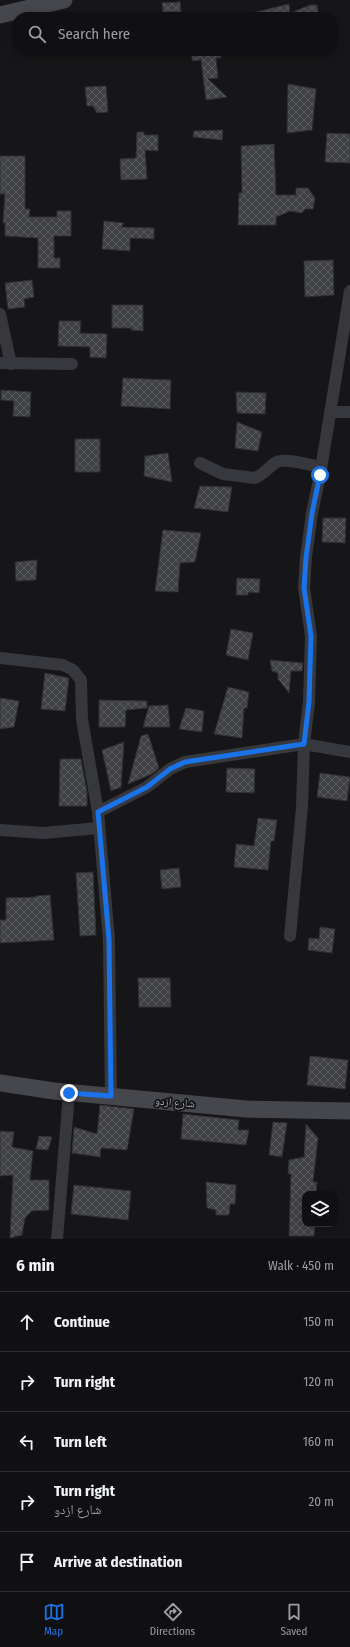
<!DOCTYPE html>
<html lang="en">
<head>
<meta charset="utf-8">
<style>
	body { margin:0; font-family:"Fira Sans Condensed","Noto Naskh Arabic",sans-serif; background:#1e1e20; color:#f1f3f6 }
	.controls { position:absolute; right:12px; bottom:12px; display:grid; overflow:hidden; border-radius:8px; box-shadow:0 2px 10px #0003 }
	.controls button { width:36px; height:36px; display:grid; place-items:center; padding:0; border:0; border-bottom:1px solid #303032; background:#101012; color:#f1f3f6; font:20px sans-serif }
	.stop { position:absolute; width:12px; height:12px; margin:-9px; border:3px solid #1a73e8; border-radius:50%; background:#fff }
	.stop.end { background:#1a73e8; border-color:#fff; box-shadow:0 1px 4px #0008 }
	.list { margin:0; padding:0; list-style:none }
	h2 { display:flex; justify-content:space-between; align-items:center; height:52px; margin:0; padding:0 16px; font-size:17px }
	h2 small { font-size:13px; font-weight:400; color:#9c9d9f }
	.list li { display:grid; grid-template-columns:26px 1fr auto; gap:12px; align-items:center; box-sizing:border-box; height:60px; padding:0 16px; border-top:1px solid #303032 }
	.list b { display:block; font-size:15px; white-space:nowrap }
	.list p { margin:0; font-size:13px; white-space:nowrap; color:#9c9d9f }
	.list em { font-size:13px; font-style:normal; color:#9c9d9f }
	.icon { flex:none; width:22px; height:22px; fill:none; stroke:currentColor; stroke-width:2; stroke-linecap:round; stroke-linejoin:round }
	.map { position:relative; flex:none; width:350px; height:1239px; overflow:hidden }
	.search { position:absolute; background:#101012; box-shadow:0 2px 10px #0003; left:12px; right:12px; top:12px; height:44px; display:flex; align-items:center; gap:10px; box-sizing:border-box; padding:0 14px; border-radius:16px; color:#9c9d9f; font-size:15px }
	.sheet { height:352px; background:#101012 }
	nav { display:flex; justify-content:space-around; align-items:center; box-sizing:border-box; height:56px; border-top:1px solid #303032; background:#101012; font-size:11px; color:#9c9d9f }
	nav a { display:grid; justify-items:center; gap:2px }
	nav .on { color:#1a73e8 }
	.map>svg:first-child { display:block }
	.building { fill:url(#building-cross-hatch); stroke:#303034 }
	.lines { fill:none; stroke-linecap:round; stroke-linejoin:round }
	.street { stroke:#37383d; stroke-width:12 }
	.secondary { stroke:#45474d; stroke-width:17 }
	.route { stroke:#1a73e8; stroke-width:5 }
	.labels { text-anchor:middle; stroke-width:3.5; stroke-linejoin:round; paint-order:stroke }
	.street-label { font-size:11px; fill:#a8adb8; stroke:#111113 }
</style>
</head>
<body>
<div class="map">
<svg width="350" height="1239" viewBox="0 0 350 1239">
	<defs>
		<pattern id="building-cross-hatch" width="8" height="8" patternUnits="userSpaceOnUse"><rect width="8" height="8" fill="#404145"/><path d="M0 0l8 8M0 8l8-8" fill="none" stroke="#595a5e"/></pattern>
	</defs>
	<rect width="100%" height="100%" fill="#161618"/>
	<!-- building -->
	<g class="building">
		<polygon points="180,2 181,12 163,12 162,3"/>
		<polygon points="289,4 290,13 310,5 317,5 319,17 252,17 252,13"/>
		<polygon points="192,51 221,51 221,58 216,58 218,78 208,79 227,97 206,100 201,60 192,61"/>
		<polygon points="288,84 316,89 312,130 287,133"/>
		<polygon points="106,86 108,112 97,113 93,106 87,106 85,87"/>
		<polygon points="223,130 222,140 193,137 194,131"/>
		<polygon points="137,132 144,132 144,135 158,135 158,151 145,150 147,179 121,180 120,159 136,158"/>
		<polygon points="327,133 350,134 350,163 325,162"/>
		<polygon points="274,144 276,195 296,195 296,188 308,188 315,198 313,209 305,209 302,213 290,211 276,217 276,225 238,225 239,193 242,193 241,146"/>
		<polygon points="0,156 25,156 25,209 30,209 29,217 57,217 57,211 71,211 71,236 54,236 54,258 60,258 60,268 38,268 38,238 5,236 5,223 3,223 5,194 0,194"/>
		<polygon points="104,221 124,223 121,227 154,228 154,239 130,238 130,251 102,249"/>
		<polygon points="333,260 334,295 305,297 304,261"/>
		<polygon points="32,280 34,297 24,299 25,307 8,309 5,283"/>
		<polygon points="112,305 143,305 143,331 131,330 131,328 112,328"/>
		<polygon points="59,321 81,321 80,333 107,334 106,358 90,357 90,347 58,346"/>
		<polygon points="123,378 171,380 170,409 121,406"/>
		<polygon points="1,390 31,392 30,417 13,416 14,401 1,400"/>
		<polygon points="236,392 266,393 265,414 237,413"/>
		<polygon points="237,422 262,432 258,451 235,448"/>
		<rect x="75" y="439" width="25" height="33"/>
		<polygon points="168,453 172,482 144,476 145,456"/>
		<polygon points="200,486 232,487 228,512 194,508"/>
		<polygon points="323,518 346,518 345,543 322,542"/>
		<polygon points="163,530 201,533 195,562 180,563 178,592 155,591"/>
		<polygon points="37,560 36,580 16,581 15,562"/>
		<polygon points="237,578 260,579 259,593 248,592 248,595 236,595"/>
		<polygon points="231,629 253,633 248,660 226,655"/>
		<polygon points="270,660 303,663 302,671 291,671 289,693 278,679 278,673 272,671"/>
		<polygon points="45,673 69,678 65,711 41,709"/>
		<polygon points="228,687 249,692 247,708 244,708 242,738 214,734"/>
		<polygon points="0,698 19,701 14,727 0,729"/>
		<polygon points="99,700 147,701 147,708 126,710 125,727 99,727"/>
		<polygon points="168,705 170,727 143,727 149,706"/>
		<polygon points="186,708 204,711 202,732 179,729"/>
		<polygon points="148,734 159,768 152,774 128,784 141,736"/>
		<polygon points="124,742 121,787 111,791 102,750"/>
		<polygon points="60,759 81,759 87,792 87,806 59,806"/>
		<polygon points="227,768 255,769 254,793 226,792"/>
		<polygon points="320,773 350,777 347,801 317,797"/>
		<polygon points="258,818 277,820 274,841 271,841 268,870 234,867 236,844 254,846"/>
		<polygon points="179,868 181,887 162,889 160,870"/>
		<polygon points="93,872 96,935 80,936 76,873"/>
		<polygon points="50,895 54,940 0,943 0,920 6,920 6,898 36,897 36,896"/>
		<polygon points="320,927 335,929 332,953 308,950 309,938 319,939"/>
		<polygon points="138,978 170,978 171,1007 139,1007"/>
		<polygon points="310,1056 348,1060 345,1089 307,1085"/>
		<polygon points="100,1105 134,1109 127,1150 101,1148 100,1157 72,1153 74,1127 97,1134"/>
		<polygon points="183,1114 239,1120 238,1130 249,1130 246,1145 181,1139"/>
		<polygon points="273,1122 287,1123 282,1157 269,1155"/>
		<polygon points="306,1124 318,1138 313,1182 317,1182 316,1194 305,1194 305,1224 315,1224 314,1236 289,1236 291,1174 288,1174 289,1160 304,1157"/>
		<polygon points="0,1131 14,1132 12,1147 33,1151 30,1180 49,1180 49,1210 32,1211 25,1218 22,1235 10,1238 13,1175 0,1176"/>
		<polygon points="39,1136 52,1137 48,1150 36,1149"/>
		<polygon points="206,1182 236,1185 235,1204 230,1204 229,1215 216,1215 216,1210 207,1208"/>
		<polygon points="74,1185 131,1191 128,1220 71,1214"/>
	</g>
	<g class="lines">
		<!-- street -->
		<g class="street">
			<polyline points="0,314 11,364"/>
			<polyline points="0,363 72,364"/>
			<polyline points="331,412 350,412"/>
			<path d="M200 463 223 474 255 478C263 475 268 468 275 463 283 457 310 465 321 467"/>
			<polyline points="0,658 63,665 73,670 81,680 82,719 98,812"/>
			<polyline points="0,830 43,833 99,828"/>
			<polyline points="290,936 302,807 304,744 309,702 311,636 304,588 306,557 312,513 320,475 350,291"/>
			<polyline points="111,1097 109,940 98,812 147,787 170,769 185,762 304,744 350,752"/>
			<polyline points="57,1239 69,1093"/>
		</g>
		<!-- secondary -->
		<g class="secondary">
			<polyline points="0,15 64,0"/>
			<polyline points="0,1083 54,1091 246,1109 350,1111"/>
		</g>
	</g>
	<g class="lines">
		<!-- route -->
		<polyline class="route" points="69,1093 111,1096 109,940 98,812 147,787 170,769 185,762 304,744 309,702 311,636 304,588 306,558 312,513 320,475"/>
	</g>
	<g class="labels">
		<!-- street labels -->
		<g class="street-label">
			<text transform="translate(175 1102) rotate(5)" y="4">شارع ازدو</text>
		</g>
	</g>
</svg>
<div class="controls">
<button><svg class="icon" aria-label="layers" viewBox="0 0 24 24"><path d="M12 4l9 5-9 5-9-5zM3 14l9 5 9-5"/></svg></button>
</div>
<div class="stop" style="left:320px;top:475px"></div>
<div class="stop end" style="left:69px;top:1093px"></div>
<div class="search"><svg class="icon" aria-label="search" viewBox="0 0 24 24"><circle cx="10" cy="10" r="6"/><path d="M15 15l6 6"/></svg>Search here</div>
</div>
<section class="sheet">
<h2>6 min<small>Walk · 450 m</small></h2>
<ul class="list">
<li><svg class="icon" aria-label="ahead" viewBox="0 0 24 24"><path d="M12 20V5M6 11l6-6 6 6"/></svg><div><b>Continue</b></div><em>150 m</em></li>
<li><svg class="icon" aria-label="right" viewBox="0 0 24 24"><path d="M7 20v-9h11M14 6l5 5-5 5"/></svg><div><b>Turn right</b></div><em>120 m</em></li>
<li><svg class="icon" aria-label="left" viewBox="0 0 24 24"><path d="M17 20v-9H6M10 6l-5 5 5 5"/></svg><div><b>Turn left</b></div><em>160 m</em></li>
<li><svg class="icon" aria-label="right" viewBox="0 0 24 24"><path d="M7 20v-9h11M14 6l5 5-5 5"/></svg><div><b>Turn right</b><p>شارع ازدو</p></div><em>20 m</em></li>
<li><svg class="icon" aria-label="arrive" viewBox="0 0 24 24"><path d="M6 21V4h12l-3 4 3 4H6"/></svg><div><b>Arrive at destination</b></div></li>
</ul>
</section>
<nav>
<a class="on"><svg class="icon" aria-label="map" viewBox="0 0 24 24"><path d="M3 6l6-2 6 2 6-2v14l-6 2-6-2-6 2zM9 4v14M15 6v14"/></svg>Map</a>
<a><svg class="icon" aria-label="directions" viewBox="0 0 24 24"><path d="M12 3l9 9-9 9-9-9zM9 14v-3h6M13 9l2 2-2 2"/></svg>Directions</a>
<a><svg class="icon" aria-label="saved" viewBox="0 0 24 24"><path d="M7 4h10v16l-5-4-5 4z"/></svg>Saved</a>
</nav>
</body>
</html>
